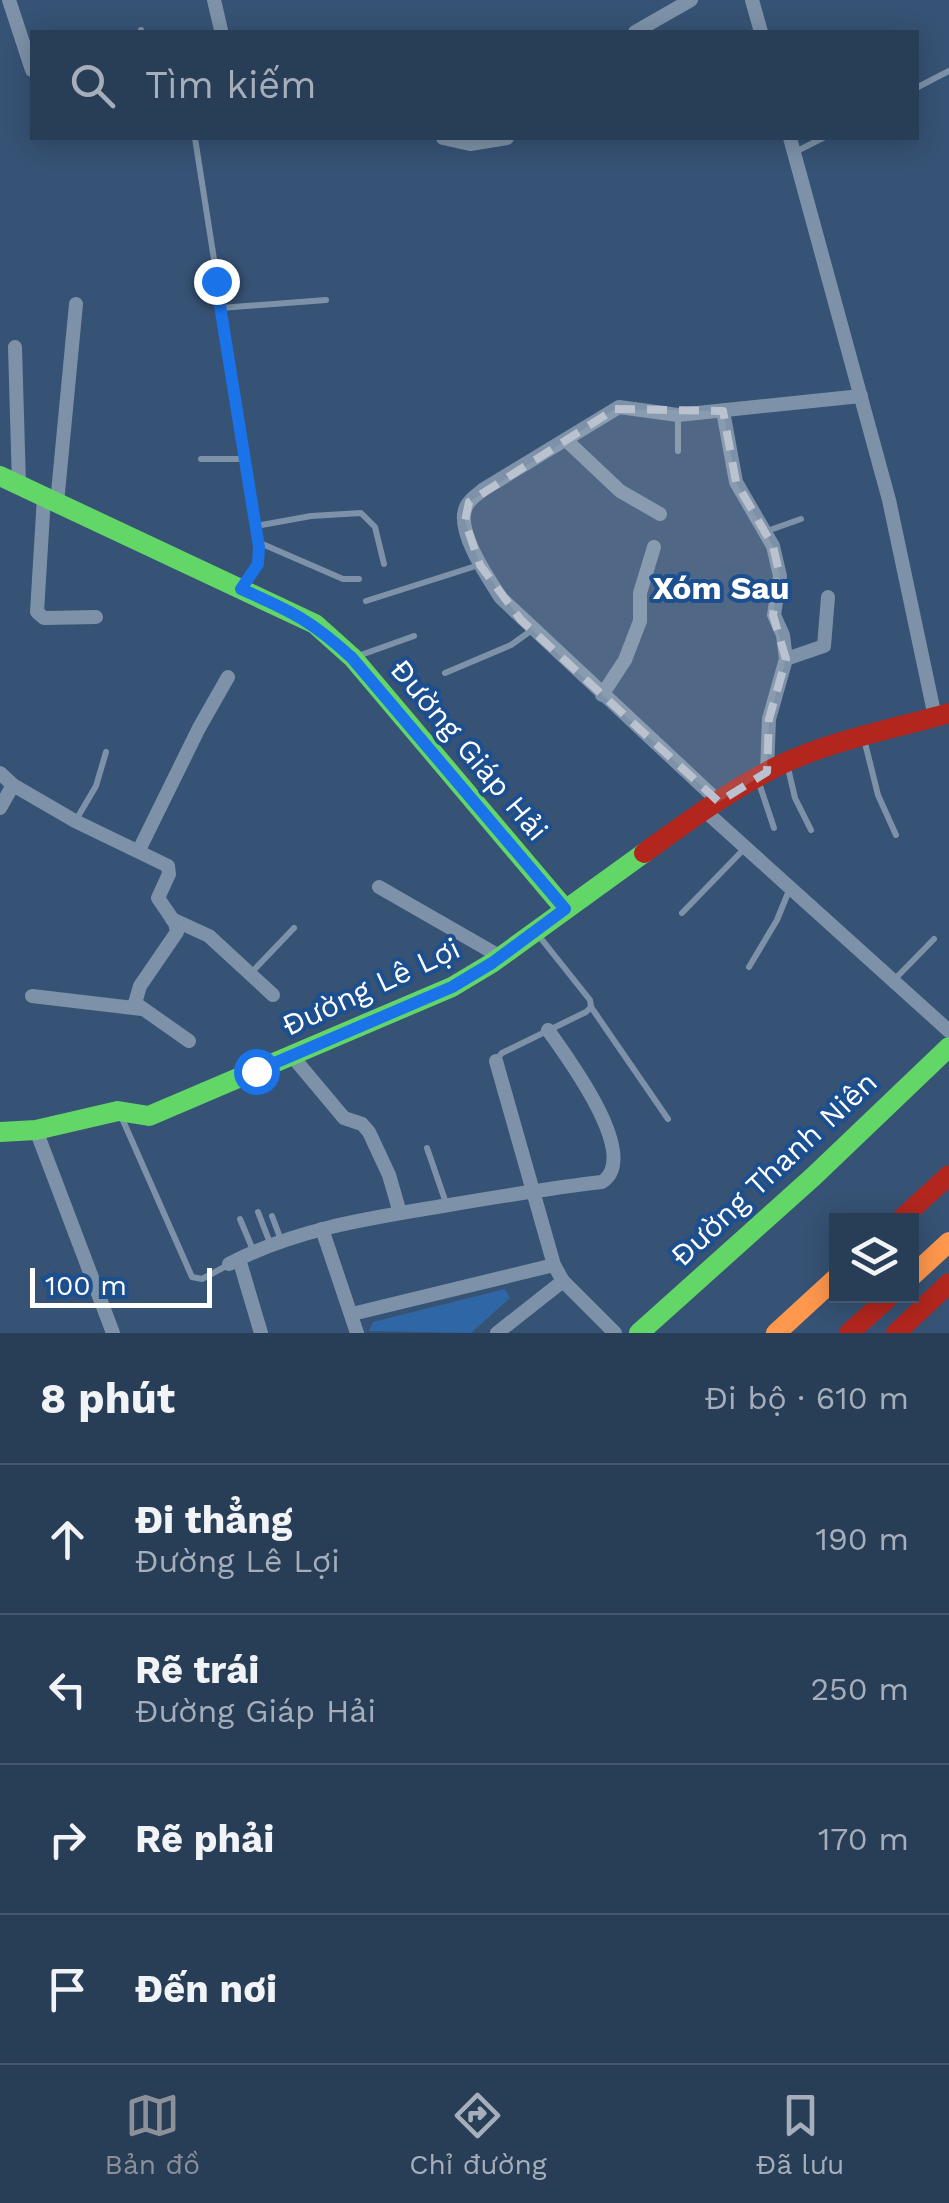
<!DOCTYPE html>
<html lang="vi">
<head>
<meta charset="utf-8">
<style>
	body { margin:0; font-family:"Work Sans",sans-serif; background:#344961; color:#f1f3f6 }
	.controls { position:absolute; right:30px; bottom:30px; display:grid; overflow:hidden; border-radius:0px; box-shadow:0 5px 25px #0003 }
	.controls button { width:90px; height:90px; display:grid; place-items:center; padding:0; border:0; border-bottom:2px solid #44576d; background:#283e57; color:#f1f3f6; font:50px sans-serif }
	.scale { position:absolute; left:30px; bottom:25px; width:182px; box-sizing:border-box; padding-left:10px; border:5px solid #fff; border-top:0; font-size:28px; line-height:35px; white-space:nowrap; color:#fff; -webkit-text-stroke:8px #1b4f8f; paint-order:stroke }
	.stop { position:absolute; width:30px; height:30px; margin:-22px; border:8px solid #1a73e8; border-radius:50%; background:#fff }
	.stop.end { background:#1a73e8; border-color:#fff; box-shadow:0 2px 10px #0008 }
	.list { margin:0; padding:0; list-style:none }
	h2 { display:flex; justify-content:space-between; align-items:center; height:130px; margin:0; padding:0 40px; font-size:42px }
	h2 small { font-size:32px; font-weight:400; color:#a5aeba }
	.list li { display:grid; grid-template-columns:65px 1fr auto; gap:30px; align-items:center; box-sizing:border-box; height:150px; padding:0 40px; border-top:2px solid #44576d }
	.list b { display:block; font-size:38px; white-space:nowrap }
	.list p { margin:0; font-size:32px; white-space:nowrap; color:#a5aeba }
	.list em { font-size:32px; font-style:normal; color:#a5aeba }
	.icon { flex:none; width:55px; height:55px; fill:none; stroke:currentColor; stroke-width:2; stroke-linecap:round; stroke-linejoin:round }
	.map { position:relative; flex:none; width:949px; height:1333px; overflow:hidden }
	.search { position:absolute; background:#283e57; box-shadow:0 5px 25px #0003; left:30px; right:30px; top:30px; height:110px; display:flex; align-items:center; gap:25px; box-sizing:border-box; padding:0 35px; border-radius:0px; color:#a5aeba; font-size:38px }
	.sheet { height:730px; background:#283e57 }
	nav { display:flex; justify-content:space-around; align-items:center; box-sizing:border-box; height:140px; border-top:2px solid #44576d; background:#283e57; font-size:28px; color:#a5aeba }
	nav a { display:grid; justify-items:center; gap:5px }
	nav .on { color:#8c9099 }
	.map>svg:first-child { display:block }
	.green { fill:#2f66a5 }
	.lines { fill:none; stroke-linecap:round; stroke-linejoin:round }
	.lane { stroke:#7d92a8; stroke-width:6 }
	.street { stroke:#7d92a8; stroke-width:14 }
	.fast { stroke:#63d668; stroke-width:20 }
	.slow { stroke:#ff974d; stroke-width:20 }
	.jam { stroke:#b3261e; stroke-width:20 }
	.route { stroke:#1a73e8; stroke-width:12 }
	.marked { fill:#b9c2ce; fill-opacity:0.2; stroke:#b9c2ce; stroke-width:8; stroke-dasharray:20 12; stroke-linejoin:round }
	.labels { text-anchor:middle; stroke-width:8; stroke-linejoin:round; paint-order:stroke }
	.street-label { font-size:30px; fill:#fff; stroke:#1b4f8f }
	.neighbourhood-label { font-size:32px; font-weight:bold; fill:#fff; stroke:#1b4f8f }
</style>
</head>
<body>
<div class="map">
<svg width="949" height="1333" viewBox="0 0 949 1333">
	<rect width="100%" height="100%" fill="#365274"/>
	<!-- green -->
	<polygon class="green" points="505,1289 510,1298 471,1333 369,1331 373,1322"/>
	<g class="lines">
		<!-- lane -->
		<g class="lane">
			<polyline points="141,30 141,32"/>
			<polyline points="916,88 949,71"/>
			<polyline points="195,138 259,547 258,564 243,586"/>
			<polyline points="795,152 823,138"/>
			<polyline points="220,308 326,300"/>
			<polyline points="678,416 678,451"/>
			<polyline points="201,459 245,459"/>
			<polyline points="256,526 311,516 361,513 375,527 384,564"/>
			<polyline points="767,531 801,519"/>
			<polyline points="260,543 343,579 359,579"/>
			<polyline points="366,601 479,565"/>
			<polyline points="358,656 414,636"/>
			<polyline points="445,673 511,645 532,630"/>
			<polyline points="865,743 878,795 896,835"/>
			<polyline points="788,768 795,798 811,830"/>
			<polyline points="759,783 774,828"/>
			<polyline points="76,820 96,786 106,752"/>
			<polyline points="682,913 745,848"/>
			<polyline points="539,936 590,1000 591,1007 668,1119"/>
			<polyline points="749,967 777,920 790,888"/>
			<polyline points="252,972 294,928"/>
			<polyline points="894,980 934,939"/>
			<polyline points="496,1060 502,1053 586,1012 591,1007"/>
			<polyline points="121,1116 192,1277 202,1279 228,1265"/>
			<polyline points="427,1148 446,1203"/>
			<polyline points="258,1212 270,1243"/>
			<polyline points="272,1216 281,1240"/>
			<polyline points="240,1219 253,1250"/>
		</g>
		<!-- street -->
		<g class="street">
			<polyline points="9,0 32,70"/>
			<polyline points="214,0 221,30"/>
			<polyline points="752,0 761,32"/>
			<polyline points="635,32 691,0"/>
			<polyline points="443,138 470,144 507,138"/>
			<polyline points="790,138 889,500 935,717"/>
			<polyline points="15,347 19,485"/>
			<polyline points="723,411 736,482 773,546 780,576 774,615 783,635 786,659 769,719 767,772"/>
			<polyline points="566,440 620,491 660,514"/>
			<polyline points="44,497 37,612 44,618 96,617"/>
			<polyline points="57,503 76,304"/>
			<polyline points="786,659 824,646 828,597"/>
			<polyline points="602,695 625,660 640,621 640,593 654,547"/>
			<polyline points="0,773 13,785 75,821 168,866 169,874 158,898 175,923 177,932 140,986 135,1003 189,1041"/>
			<path d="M719 802 501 598C488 578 455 530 466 507 469 499 478 494 484 489L619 407 678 415 861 396"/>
			<polyline points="0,808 13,785"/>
			<polyline points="704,810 949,1031"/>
			<polyline points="139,850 199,728 228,677"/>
			<polyline points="379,887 501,957"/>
			<polyline points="172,919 209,936 273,995"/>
			<polyline points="32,996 142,1009"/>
			<polyline points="292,1056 344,1118 362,1124 369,1132 389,1175 400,1213"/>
			<polyline points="496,1061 554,1265 563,1281 615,1333"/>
			<polyline points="36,1130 113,1333"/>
			<polyline points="322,1229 357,1333"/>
			<polyline points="239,1259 261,1333"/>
			<path d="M229 1264C295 1229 370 1218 443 1206 496 1197 549 1188 602 1182 642 1156 566 1056 548 1030"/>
			<polyline points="352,1314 554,1265"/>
			<polyline points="497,1333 563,1281"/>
		</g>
		<!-- fast -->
		<g class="fast">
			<polyline points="0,476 315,624 353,658 565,909"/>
			<polyline points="0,1132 36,1130 118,1111 149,1116 452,987 492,963 644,853"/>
			<polyline points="639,1333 814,1176 949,1047"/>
		</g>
		<!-- slow -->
		<g class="slow">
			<polyline points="912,1276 949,1242"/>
			<polyline points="776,1333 836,1278"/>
		</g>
		<!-- jam -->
		<g class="jam">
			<path d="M644 853C687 822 731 789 780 765 832 740 893 729 949 713"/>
			<polyline points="900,1220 949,1175"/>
			<polyline points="849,1333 890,1296"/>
			<polyline points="896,1333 949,1283"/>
		</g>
	</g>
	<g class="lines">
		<!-- route -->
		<path class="route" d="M216 281 259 547 258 564 241 589C291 611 312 621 352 658L565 909 492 963 452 987 256 1071"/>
	</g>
	<!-- marked area -->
	<path class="marked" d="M615 409 723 411 736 482 773 546 780 576 773 615 786 659 769 719 767 772 719 802 521 620 480 565 465 521 469 502Z"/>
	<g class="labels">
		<!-- street labels -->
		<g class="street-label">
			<text transform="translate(469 750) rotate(50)" y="10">Đường Giáp Hải</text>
			<text transform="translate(371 987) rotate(-25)" y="10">Đường Lê Lợi</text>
			<text transform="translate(774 1169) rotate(-43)" y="10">Đường Thanh Niên</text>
		</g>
		<!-- neighbourhood labels -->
		<g class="neighbourhood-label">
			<text x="721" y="599">Xóm Sau</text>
		</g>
	</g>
</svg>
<div class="controls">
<button><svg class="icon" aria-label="layers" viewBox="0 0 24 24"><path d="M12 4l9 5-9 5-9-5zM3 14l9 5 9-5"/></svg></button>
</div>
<div class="scale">100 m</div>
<div class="stop" style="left:256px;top:1071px"></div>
<div class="stop end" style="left:216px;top:281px"></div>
<div class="search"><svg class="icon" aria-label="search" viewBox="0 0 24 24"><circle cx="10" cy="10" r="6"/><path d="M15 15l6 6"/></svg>Tìm kiếm</div>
</div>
<section class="sheet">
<h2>8 phút<small>Đi bộ · 610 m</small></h2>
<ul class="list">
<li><svg class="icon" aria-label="ahead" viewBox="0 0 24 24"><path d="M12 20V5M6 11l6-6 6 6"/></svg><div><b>Đi thẳng</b><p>Đường Lê Lợi</p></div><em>190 m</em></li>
<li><svg class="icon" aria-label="left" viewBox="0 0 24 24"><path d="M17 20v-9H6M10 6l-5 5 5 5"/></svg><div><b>Rẽ trái</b><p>Đường Giáp Hải</p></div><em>250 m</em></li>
<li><svg class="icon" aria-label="right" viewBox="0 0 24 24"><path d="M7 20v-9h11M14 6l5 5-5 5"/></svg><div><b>Rẽ phải</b></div><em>170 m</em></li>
<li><svg class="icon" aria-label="arrive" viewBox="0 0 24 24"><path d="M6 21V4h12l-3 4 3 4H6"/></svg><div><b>Đến nơi</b></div></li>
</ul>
</section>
<nav>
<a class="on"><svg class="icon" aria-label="map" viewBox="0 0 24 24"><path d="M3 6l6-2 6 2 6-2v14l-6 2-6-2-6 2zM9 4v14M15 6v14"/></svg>Bản đồ</a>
<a><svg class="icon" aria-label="directions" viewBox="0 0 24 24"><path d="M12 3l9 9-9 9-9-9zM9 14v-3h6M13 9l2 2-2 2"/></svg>Chỉ đường</a>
<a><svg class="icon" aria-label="saved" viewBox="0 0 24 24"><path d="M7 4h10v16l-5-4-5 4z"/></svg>Đã lưu</a>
</nav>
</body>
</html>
